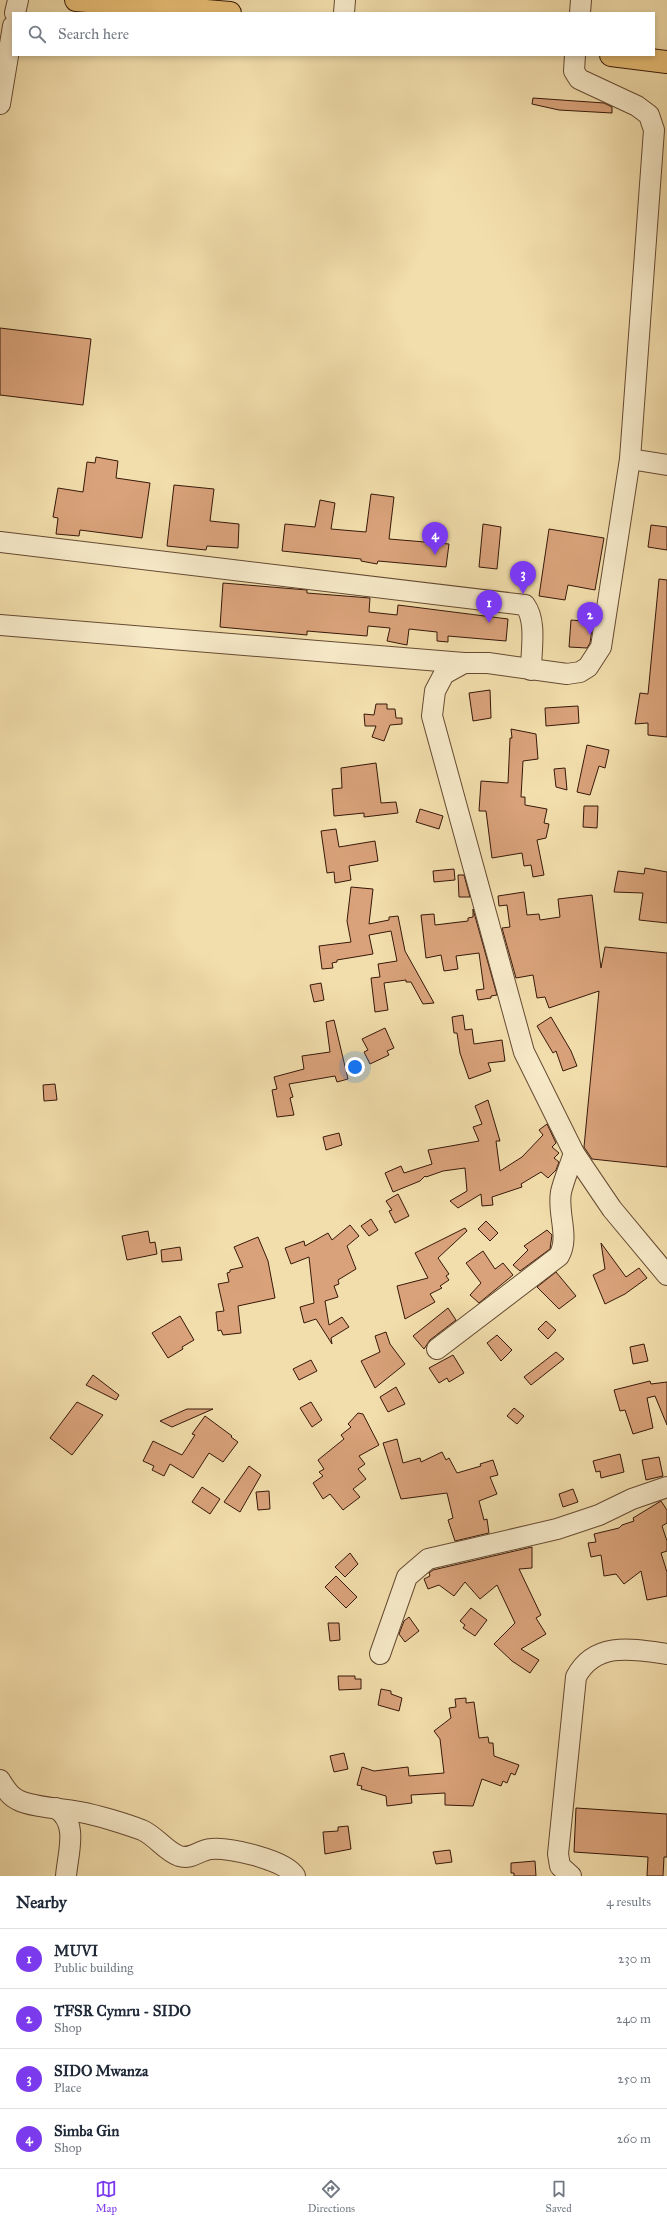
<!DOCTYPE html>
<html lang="en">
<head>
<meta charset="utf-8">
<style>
	body { margin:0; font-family:"IM FELL Great Primer",serif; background:#f2f2f3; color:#1f2937 }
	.you { position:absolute; left:355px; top:1067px; width:14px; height:14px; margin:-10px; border:3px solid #fff; border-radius:50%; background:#1a73e8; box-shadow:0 0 0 6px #1a73e833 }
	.badge { display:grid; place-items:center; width:26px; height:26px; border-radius:50%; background:#7c3aed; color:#fff; font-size:13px; font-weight:700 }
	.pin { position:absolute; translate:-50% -33px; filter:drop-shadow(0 1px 2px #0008) }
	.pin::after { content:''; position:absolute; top:21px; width:14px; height:12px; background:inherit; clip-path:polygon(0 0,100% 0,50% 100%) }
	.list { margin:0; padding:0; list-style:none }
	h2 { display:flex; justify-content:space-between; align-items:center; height:52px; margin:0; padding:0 16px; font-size:17px }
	h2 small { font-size:13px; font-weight:400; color:#747a83 }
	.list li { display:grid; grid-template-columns:26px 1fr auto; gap:12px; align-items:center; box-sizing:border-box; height:60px; padding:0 16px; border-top:1px solid #e0e1e3 }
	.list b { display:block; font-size:15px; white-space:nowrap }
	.list p { margin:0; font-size:13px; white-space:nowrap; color:#747a83 }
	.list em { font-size:13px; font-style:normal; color:#747a83 }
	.icon { flex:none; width:22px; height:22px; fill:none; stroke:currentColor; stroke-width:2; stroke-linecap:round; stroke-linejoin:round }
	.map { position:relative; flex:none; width:667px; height:1876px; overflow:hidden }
	.search { position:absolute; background:#fff; box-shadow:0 2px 6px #0003; left:12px; right:12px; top:12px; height:44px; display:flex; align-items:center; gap:10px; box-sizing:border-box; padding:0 14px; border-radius:0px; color:#747a83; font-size:15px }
	.sheet { height:292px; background:#fff }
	nav { display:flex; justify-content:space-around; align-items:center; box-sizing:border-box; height:56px; border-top:1px solid #e0e1e3; background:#fff; font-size:11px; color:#747a83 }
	nav a { display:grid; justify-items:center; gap:2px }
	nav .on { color:#7c3aed }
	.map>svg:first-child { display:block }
	.building { fill:#d9a27a; stroke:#371809 }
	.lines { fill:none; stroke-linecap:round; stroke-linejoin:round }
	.minor-casing { stroke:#664a32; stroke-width:22 }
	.highway-casing { stroke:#371809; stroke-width:24 }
	.minor { stroke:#f7eac9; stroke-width:20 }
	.highway { stroke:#e9bf76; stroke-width:22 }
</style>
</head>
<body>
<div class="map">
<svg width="667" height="1876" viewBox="0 0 667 1876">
	<rect width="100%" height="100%" fill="#f2deac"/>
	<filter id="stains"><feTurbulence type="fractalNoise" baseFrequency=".005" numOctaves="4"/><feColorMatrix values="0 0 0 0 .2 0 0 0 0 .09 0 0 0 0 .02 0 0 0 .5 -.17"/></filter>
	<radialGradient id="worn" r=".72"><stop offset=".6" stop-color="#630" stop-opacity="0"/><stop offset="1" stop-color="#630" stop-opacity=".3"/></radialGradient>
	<!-- building -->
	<g class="building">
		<polygon points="533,98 604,103 612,107 612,113 559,110 532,104"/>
		<polygon points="0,328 91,339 83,405 0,395"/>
		<polygon points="96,457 118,461 116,478 150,483 142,538 80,530 79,536 56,534 58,518 53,517 58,488 83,492 87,462 95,463"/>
		<polygon points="174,485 214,489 210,521 239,524 238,548 207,546 206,550 167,546"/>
		<polygon points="371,494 394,497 389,539 449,544 446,567 378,561 377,564 361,561 361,559 282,551 285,524 315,527 320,500 335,503 331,529 366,532"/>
		<polygon points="483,524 501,527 497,569 479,567"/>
		<polygon points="651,525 667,527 667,550 648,547"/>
		<polygon points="549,529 604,538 595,590 568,585 565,600 539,596"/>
		<polygon points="659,579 667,580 667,737 648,735 648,723 635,724 640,693 648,694"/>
		<polygon points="223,583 307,590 307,593 370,598 369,612 397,615 398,605 508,619 506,641 448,636 448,642 437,641 437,632 409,629 407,645 387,641 390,628 368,626 367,636 307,631 307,635 220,627"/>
		<polygon points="571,620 593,622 590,643 587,648 569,647"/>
		<polygon points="490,690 491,718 473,721 469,693"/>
		<polygon points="376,704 387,704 387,709 395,709 396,718 402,718 402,724 390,725 384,741 372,737 376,726 365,726 364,714 374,715"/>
		<polygon points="578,706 579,723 546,726 545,708"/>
		<polygon points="511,729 536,734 538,759 523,761 521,797 525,797 525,805 547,809 544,823 549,824 546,838 537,840 544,875 533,877 531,865 524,866 522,853 492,858 486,811 479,811 481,781 508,783 510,738 512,738"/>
		<polygon points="587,745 609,750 605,768 599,766 590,795 577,792"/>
		<polygon points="376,763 381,803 396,802 398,813 364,817 364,813 334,816 332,789 342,788 341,768"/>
		<polygon points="565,768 567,790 556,787 554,769"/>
		<polygon points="584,806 598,806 597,828 583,827"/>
		<polygon points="420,809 443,816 439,829 416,822"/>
		<polygon points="336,829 339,847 375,841 378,861 349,866 351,880 335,883 334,872 327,873 321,831"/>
		<polygon points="645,868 667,872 667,923 639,920 643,893 614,892 618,871 644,874"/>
		<polygon points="454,869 455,880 434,882 433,871"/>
		<polygon points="458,875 464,875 470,897 459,897"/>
		<polygon points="351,887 373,889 369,924 389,920 389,917 398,916 405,951 434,1003 423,1004 411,982 406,982 406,980 384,983 388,1010 375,1012 371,978 380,977 378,964 397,961 391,931 369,935 373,954 337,960 337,962 332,963 333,968 322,969 319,946 351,942 347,921"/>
		<polygon points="524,892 527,915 539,914 540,920 560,917 558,899 592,895 601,968 605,947 667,953 667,1167 592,1159 584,1147 599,991 549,1008 545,997 537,998 533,975 516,978 502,928 510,927 507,905 499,906 498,896"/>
		<polygon points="473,909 497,995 491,996 491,998 478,1000 476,990 484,989 479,953 456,956 458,969 444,971 441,955 426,958 421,915 434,914 435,925 468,921 468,918 473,917"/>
		<polygon points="321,983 324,1000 314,1002 310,985"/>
		<polygon points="463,1015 465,1030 472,1029 474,1044 502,1040 505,1061 488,1063 491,1071 469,1079 460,1053 457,1033 454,1033 452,1017"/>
		<polygon points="551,1017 571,1051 577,1066 563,1071 556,1051 553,1053 537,1026"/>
		<polygon points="334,1020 348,1079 337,1082 335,1076 289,1084 293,1097 290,1098 294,1115 277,1117 272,1090 277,1089 274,1077 304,1069 302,1056 330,1052 326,1022"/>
		<polygon points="385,1028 394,1048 387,1051 389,1055 370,1064 364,1052 368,1050 362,1039"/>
		<polygon points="55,1084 57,1100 44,1101 43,1085"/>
		<polygon points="488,1100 500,1141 496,1141 500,1171 522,1157 543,1135 539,1130 547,1124 556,1143 552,1147 559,1153 554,1158 559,1162 556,1170 548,1178 541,1172 521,1184 522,1187 492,1197 493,1205 482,1206 481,1194 458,1208 450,1201 467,1191 465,1168 443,1171 426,1177 425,1176 420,1181 393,1192 385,1173 401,1166 404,1173 432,1164 428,1150 479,1141 473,1127 482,1124 475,1106"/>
		<polygon points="339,1133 342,1145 326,1150 323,1137"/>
		<polygon points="398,1194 409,1216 395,1223 389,1211 392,1210 386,1201"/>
		<polygon points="371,1219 378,1230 369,1236 361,1226"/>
		<polygon points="486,1221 498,1233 490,1241 478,1229"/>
		<polygon points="350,1225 359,1236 347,1246 356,1269 338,1280 339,1284 334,1286 338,1297 325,1301 329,1325 342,1317 349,1327 331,1338 332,1344 316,1319 304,1323 300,1307 314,1303 309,1257 291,1264 285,1248 304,1241 305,1246 328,1233 332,1240"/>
		<polygon points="465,1228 467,1231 438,1258 449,1274 446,1276 449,1280 440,1286 442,1288 430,1294 435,1302 405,1319 397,1286 428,1278 415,1253"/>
		<polygon points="547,1230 552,1235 550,1249 520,1271 513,1265 528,1250 524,1246"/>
		<polygon points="148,1231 150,1243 155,1242 157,1254 127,1260 122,1236"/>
		<polygon points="258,1237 268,1261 275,1298 238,1306 241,1333 223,1335 221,1330 218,1331 216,1312 224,1311 218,1284 229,1282 227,1273 230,1272 230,1270 243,1267 234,1247"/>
		<polygon points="601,1243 626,1277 639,1268 647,1278 625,1294 605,1304 593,1275 605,1269"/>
		<polygon points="180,1247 182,1260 162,1262 161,1250"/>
		<polygon points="483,1251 495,1269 503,1263 513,1275 479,1303 470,1295 481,1283 466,1263"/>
		<polygon points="556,1272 576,1296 559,1309 537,1287"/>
		<polygon points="448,1308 456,1320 430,1340 424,1349 413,1336"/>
		<polygon points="180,1316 194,1340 182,1347 183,1349 168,1358 152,1333"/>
		<polygon points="546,1321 556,1330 548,1339 538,1329"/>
		<polygon points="386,1332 390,1344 405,1364 375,1388 361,1361 380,1352 375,1336"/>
		<polygon points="497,1335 512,1350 501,1361 487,1343"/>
		<polygon points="644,1344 648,1361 633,1364 630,1347"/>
		<polygon points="556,1352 564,1359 531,1385 524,1377"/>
		<polygon points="453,1355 464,1373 449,1382 447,1378 439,1383 429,1368"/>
		<polygon points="311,1360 317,1371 299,1380 293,1369"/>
		<polygon points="93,1375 119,1395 116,1400 86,1385"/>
		<polygon points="650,1381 651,1384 667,1382 667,1425 655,1396 647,1398 653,1428 633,1434 625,1410 620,1411 614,1390"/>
		<polygon points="396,1387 405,1404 388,1412 380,1397"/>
		<polygon points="77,1402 103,1415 72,1455 50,1438"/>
		<polygon points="311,1402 322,1420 312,1427 300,1408"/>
		<polygon points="514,1408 524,1416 517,1424 507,1416"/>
		<polygon points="187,1409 213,1409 172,1427 160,1421"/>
		<polygon points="358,1413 363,1414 379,1445 359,1456 365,1464 358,1469 366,1479 353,1489 360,1497 343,1510 330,1494 323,1499 313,1483 323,1476 319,1472 324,1469 318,1460 344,1439 341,1435 351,1427 348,1424"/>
		<polygon points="205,1416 232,1436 231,1437 238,1442 223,1462 209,1453 193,1478 170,1464 164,1476 152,1470 154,1466 143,1461 153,1441 182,1455 195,1435 192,1434"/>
		<polygon points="397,1439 403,1463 420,1458 421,1462 442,1452 446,1460 449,1458 457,1473 481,1466 480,1464 493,1460 498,1475 490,1477 497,1494 479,1501 484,1520 487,1519 489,1533 455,1541 448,1520 453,1518 447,1493 401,1499 383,1443"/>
		<polygon points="620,1454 624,1472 601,1478 600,1471 596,1472 593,1461"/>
		<polygon points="659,1457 663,1476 646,1480 642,1460"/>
		<polygon points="249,1466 261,1475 240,1512 224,1502"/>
		<polygon points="202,1487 220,1499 210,1514 192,1502"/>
		<polygon points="573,1489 578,1502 563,1507 559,1494"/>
		<polygon points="269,1491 270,1509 258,1510 256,1492"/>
		<polygon points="661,1501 667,1510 667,1523 662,1526 667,1541 667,1551 661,1553 667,1572 667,1596 647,1600 641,1571 624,1584 616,1574 604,1576 601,1555 591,1557 588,1543 596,1542 594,1534 619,1528 622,1525 634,1521 633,1518"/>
		<polygon points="532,1547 532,1568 519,1569 541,1615 536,1618 546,1634 521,1649 539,1660 530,1673 512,1661 494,1644 515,1623 497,1585 480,1599 465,1582 454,1596 439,1585 428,1589 424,1579 430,1576 429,1573 433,1570"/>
		<polygon points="350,1553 358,1564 345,1577 335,1567"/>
		<polygon points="336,1576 357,1597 346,1608 325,1587"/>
		<polygon points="471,1608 487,1620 475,1636 463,1628 465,1625 460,1621"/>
		<polygon points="409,1617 419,1631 405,1642 399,1634 404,1621"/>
		<polygon points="328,1623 339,1623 340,1640 330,1641"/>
		<polygon points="338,1676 355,1676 355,1679 361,1679 361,1689 339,1690"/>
		<polygon points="381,1689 391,1691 391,1694 402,1698 399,1711 378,1705"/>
		<polygon points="466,1698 466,1703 474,1702 479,1738 488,1737 489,1743 493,1743 494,1756 519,1765 515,1775 511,1773 507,1783 503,1781 501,1786 482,1779 473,1806 445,1805 445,1793 411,1795 412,1803 387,1806 386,1796 361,1789 362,1786 357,1785 362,1767 374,1771 408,1767 409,1776 444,1773 440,1739 434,1731 451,1718 449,1708 456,1707 455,1699"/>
		<polygon points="344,1753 348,1769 334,1772 330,1756"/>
		<polygon points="576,1808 667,1814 667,1857 664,1857 663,1876 647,1876 648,1857 574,1852"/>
		<polygon points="348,1826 351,1849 325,1854 323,1832 338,1831 338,1827"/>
		<polygon points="450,1850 452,1862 436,1864 433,1852"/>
		<polygon points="535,1861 536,1876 514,1876 514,1873 511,1873 511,1863"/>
	</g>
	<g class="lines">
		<!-- minor casing -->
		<g class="minor-casing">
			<g id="minor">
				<polyline points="15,13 18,0"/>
				<polyline points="344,13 345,0"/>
				<polyline points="580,13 581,0"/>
				<polyline points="575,55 574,71 579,79 637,106 649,115 654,130 630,459 601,647 588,667 580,672 567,674 488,663 464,663 444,674 435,691 432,716 524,1052 574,1153 612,1209 667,1275"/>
				<polyline points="0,104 13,26"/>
				<polyline points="630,459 667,465"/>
				<path d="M0 542 525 605C537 621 531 650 531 670"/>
				<polyline points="0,625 464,663"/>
				<path d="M437 1349 559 1256C570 1237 557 1213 561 1192 564 1179 570 1166 574 1153"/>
				<polyline points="380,1654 407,1577 428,1559 557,1529 599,1515 632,1499 667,1487"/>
				<path d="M0 1780C5 1788 9 1796 18 1800 31 1807 64 1809 80 1812 97 1815 126 1824 142 1830 156 1836 165 1851 179 1856 192 1860 199 1850 211 1849 229 1847 286 1860 295 1876"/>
				<path d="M56 1808C79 1823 68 1852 66 1876"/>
				<path d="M571 1876 560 1866 558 1854 576 1677C595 1641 633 1649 667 1654"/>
			</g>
		</g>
		<!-- highway casing -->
		<g class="highway-casing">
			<g id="highway">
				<polyline points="76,0 230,13"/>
				<polyline points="611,55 667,62"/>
			</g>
		</g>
		<!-- minor -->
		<use href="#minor" class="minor"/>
		<!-- highway -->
		<use href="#highway" class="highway"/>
	</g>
	<rect width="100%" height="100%" filter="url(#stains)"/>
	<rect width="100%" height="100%" fill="url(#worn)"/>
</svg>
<div class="you"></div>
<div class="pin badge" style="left:489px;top:623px">1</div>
<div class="pin badge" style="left:590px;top:635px">2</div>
<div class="pin badge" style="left:523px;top:594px">3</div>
<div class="pin badge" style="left:435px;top:555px">4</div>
<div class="search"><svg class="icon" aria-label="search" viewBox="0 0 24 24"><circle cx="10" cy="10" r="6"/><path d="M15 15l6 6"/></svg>Search here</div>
</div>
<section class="sheet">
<h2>Nearby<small>4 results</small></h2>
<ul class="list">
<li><span class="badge">1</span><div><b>MUVI</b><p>Public building</p></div><em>230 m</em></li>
<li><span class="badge">2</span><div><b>TFSR Cymru - SIDO</b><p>Shop</p></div><em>240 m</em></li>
<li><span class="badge">3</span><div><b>SIDO Mwanza</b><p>Place</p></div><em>250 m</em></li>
<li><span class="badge">4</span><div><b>Simba Gin</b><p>Shop</p></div><em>260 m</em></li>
</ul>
</section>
<nav>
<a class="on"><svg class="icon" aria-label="map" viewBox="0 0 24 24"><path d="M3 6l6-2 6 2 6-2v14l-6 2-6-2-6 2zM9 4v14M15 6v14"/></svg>Map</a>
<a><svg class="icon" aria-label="directions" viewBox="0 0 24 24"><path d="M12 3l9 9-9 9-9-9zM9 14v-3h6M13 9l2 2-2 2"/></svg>Directions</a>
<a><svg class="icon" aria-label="saved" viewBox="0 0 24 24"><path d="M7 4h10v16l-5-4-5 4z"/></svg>Saved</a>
</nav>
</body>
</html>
